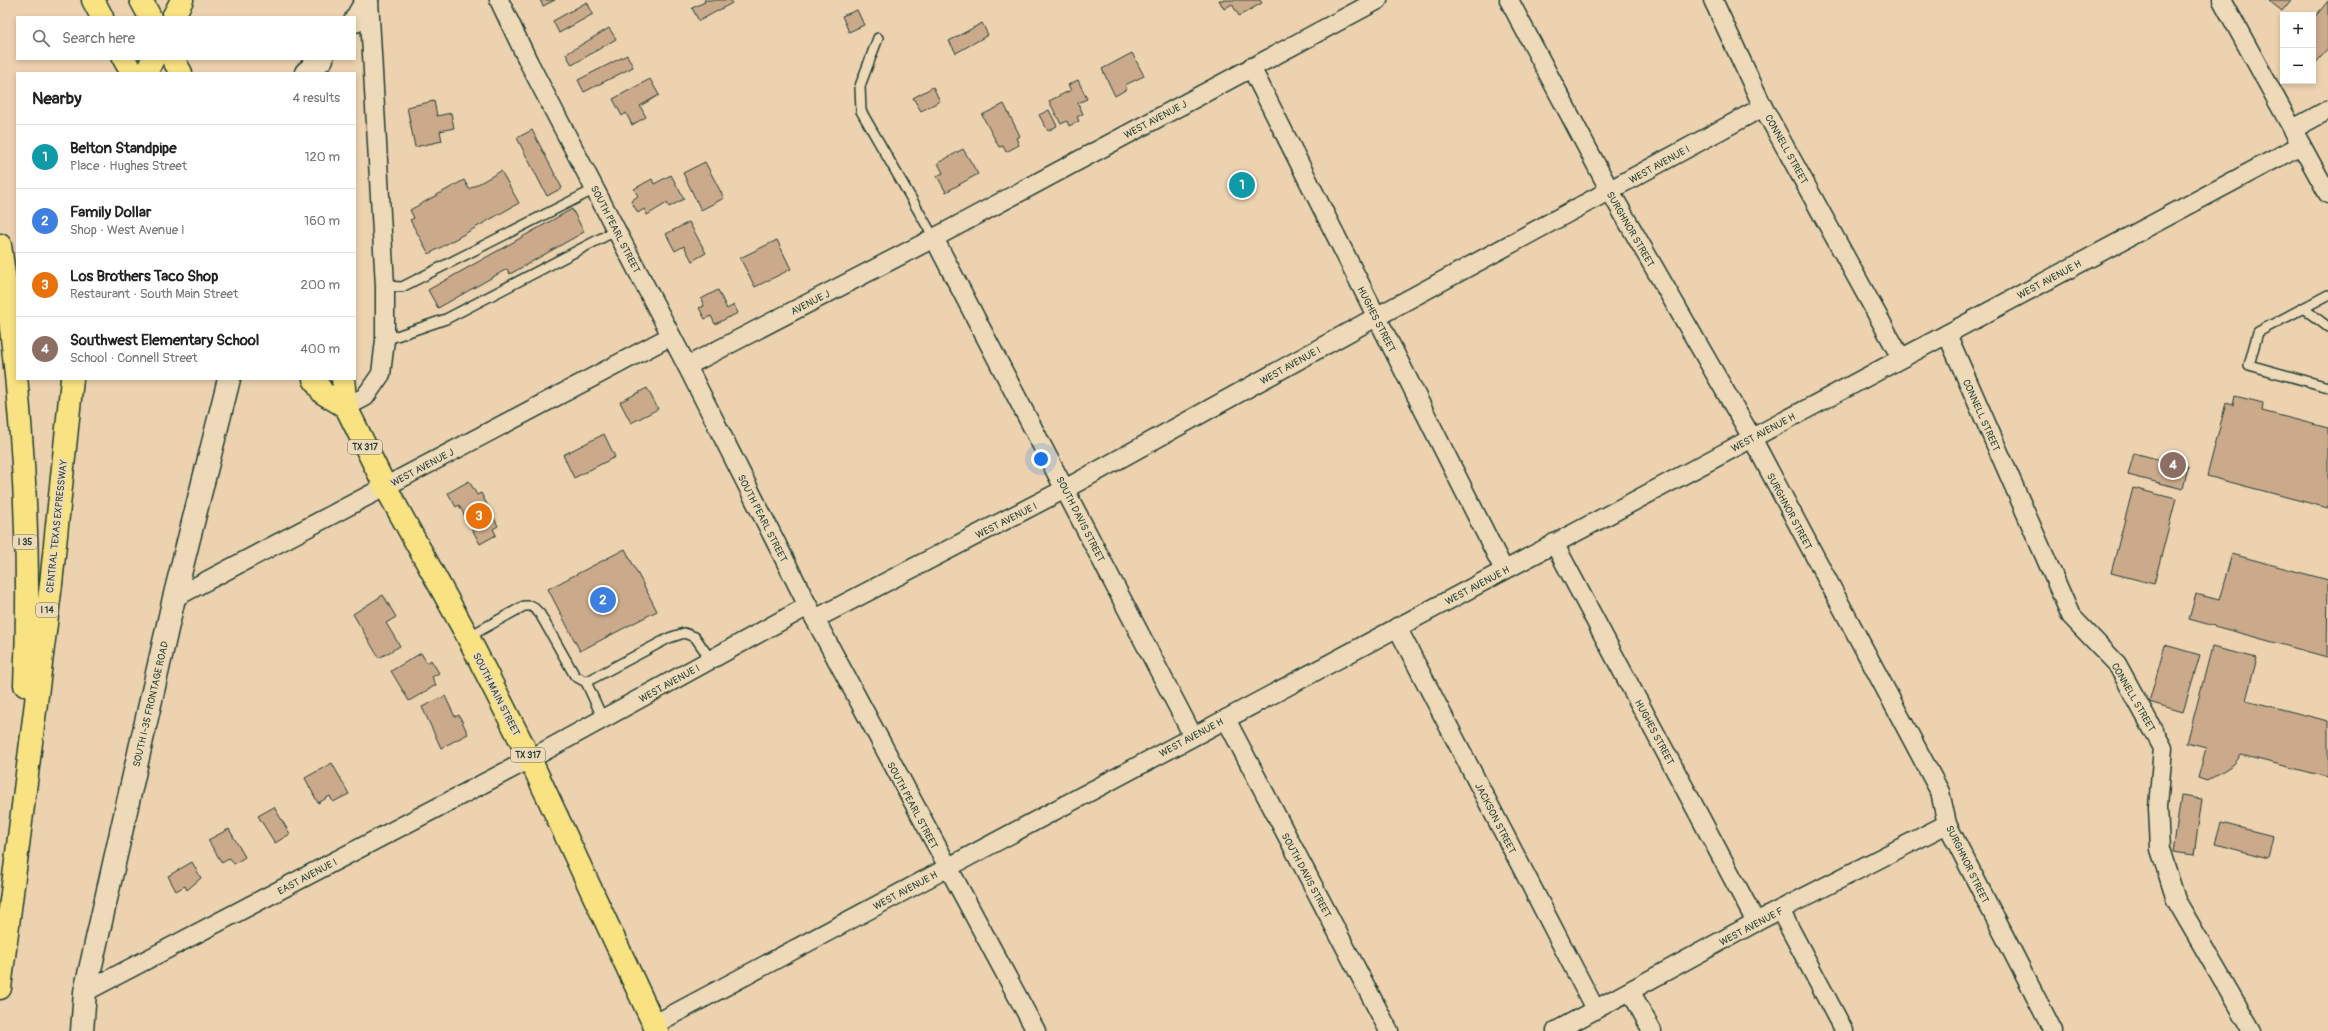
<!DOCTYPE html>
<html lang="en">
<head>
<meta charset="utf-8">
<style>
	body { margin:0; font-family:Pangolin,sans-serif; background:#f6f6f6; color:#222 }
	.controls { position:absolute; right:12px; top:12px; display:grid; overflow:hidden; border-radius:0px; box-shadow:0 2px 6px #0003 }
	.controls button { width:36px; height:36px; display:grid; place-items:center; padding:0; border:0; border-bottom:1px solid #e0e0e0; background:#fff; color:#222; font:20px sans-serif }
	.you { position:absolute; left:1041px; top:459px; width:14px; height:14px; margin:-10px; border:3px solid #fff; border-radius:50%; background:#1a73e8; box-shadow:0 0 0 6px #1a73e833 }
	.badge { display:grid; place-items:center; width:26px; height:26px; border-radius:50%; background:#7c3aed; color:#fff; font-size:13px; font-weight:700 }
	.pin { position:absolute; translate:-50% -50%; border:2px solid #fff; box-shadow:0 1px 4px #0006 }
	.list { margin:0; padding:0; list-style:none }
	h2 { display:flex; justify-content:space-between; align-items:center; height:52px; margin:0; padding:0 16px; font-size:17px }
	h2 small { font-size:13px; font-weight:400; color:#767676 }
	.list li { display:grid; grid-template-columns:26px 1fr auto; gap:12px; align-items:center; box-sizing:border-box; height:64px; padding:0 16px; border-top:1px solid #e0e0e0 }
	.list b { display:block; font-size:15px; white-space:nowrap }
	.list p { margin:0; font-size:13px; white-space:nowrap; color:#767676 }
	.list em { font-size:13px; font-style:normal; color:#767676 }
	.icon { flex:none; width:22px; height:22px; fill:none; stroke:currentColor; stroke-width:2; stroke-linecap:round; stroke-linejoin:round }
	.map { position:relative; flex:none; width:2328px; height:1031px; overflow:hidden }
	.search { position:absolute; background:#fff; box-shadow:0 2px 6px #0003; left:16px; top:16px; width:340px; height:44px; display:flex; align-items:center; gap:10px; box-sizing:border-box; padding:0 14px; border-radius:0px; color:#767676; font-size:15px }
	.panel { position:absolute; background:#fff; box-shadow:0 2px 6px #0003; left:16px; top:72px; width:340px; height:308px; border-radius:0px }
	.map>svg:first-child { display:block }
	.building { fill:#cbaa8b; stroke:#1f3d34 }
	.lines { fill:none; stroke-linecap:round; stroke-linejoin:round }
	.service-casing { stroke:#1f3d34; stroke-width:12 }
	.minor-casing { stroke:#1f3d34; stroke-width:21 }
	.secondary-casing { stroke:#1f3d34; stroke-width:25 }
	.primary-casing { stroke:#1f3d34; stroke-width:25 }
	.motorway-casing { stroke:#1f3d34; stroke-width:25 }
	.service { stroke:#eedab8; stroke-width:9 }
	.minor { stroke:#eedab8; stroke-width:18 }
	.secondary { stroke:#eedab8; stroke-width:22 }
	.primary { stroke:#f8e281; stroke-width:22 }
	.motorway { stroke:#f8e281; stroke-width:22 }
	.labels { text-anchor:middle; stroke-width:4; stroke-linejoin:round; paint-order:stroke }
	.shield { fill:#eedab8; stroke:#5d6c5c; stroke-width:1 }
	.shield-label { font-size:9px; font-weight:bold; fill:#1f3d34 }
	.street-label { font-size:10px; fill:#1f3d34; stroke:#eedab8 }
</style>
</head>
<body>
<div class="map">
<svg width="2328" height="1031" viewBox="0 0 2328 1031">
	<rect width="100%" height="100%" fill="#edd2b0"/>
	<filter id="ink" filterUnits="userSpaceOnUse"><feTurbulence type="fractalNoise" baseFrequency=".025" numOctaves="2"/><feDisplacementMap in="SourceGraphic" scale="8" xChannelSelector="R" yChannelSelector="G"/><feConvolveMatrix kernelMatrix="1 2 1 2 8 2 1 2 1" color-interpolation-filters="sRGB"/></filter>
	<g filter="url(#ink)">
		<!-- building -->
		<g class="building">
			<polygon points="540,0 555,0 543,6"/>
			<polygon points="704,0 731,0 732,3 699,21 692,8 705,2"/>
			<polygon points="1219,0 1260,0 1262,3 1239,16 1232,4 1224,9"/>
			<polygon points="2268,0 2291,0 2282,11"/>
			<polygon points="2328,1 2328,49 2313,66 2313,19"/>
			<polygon points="587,2 593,14 559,33 553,21"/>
			<polygon points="857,10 864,25 849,32 842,16"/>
			<polygon points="982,23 988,35 956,53 949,41"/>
			<polygon points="609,28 616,39 572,65 566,54"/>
			<polygon points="1132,53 1144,76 1125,85 1127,89 1115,96 1102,69"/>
			<polygon points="627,55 633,67 584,92 578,80"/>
			<polygon points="650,79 659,95 640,106 646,117 632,125 626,113 622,116 613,99"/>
			<polygon points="1078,80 1087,99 1078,103 1083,114 1077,117 1079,121 1069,126 1067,121 1061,124 1049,101 1071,90 1068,85"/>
			<polygon points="933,87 940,101 921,111 913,98"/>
			<polygon points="434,101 437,116 451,113 454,128 440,131 442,141 415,147 407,107"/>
			<polygon points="1004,104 1020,136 1016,138 1019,145 1006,152 1003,146 999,147 982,115"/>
			<polygon points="1049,110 1057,126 1048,131 1039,115"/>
			<polygon points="532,130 562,188 547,196 517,138"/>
			<polygon points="963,149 978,174 946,192 937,176 943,173 938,163"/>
			<polygon points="705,162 724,198 701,210 683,173"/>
			<polygon points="501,171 519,203 429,254 410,220 414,218 410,210 464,180 469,189"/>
			<polygon points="671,175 684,199 669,207 667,203 647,215 644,209 638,213 631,201 638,196 634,189 652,179 654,184"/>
			<polygon points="572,209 584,232 510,274 507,269 438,308 428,290"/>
			<polygon points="689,222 706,253 692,261 684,246 675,251 666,234"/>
			<polygon points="777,240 791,269 755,287 740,258"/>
			<polygon points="718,290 727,309 734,305 738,313 715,324 711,316 705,319 699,308 704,306 701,299"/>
			<polygon points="647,388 658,409 631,423 620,402"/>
			<polygon points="2235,396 2263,403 2262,411 2328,428 2328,508 2207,476 2226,403 2233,405"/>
			<polygon points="604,434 615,457 574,478 563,455"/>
			<polygon points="2134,453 2188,467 2183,489 2128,475"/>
			<polygon points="469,481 477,495 481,493 498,526 493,529 496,535 480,544 459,505 456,507 448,493"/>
			<polygon points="2133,488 2176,499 2154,584 2111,573"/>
			<polygon points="625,549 657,611 580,651 548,589"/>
			<polygon points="2232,554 2328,580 2327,657 2189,619 2196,594 2219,600"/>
			<polygon points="383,595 396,617 386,623 400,646 379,658 353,614"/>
			<polygon points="2165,645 2200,655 2183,712 2149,702"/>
			<polygon points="2212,647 2257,658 2246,700 2328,721 2328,777 2241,755 2234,764 2207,781 2198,778 2206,748 2187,743"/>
			<polygon points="421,653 427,663 431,660 439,673 432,677 436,685 409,701 391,671"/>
			<polygon points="445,696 455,717 459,715 468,734 441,748 422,707"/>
			<polygon points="332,763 349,794 333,802 330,796 318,803 305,778"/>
			<polygon points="2181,796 2202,799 2194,855 2173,852"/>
			<polygon points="274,807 290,834 275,843 258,816"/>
			<polygon points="2221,823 2273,836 2268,858 2215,844"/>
			<polygon points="229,829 245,857 234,864 230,858 222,863 208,840"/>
			<polygon points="192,862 201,878 187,890 185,886 176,891 168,876"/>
		</g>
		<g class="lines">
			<!-- service casing -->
			<g class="service-casing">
				<g id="service">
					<polyline points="878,38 860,86 861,111 934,238"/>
					<polyline points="385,286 402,287 595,189"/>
					<polyline points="2328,295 2258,332 2249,365 2328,387"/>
					<polyline points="2303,308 2328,327"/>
					<polyline points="385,340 446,319 617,230"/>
					<polyline points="468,637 524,606 532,606 540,614 575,676 586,682 669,638 684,633 695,637 711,660"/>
					<polyline points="586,682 603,719"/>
				</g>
			</g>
			<!-- minor casing -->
			<g class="minor-casing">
				<g id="minor">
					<polyline points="499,0 529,63 687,366 808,606 1036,1031"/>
					<polyline points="1509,0 1610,191 1752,438 1940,792 1947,824 2053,1031"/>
					<polyline points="1713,0 1763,107 1901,358"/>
					<polyline points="2222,0 2328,194"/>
					<polyline points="1251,67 1504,570"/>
					<polyline points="2293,129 2328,110"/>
					<polyline points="934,238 1193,736"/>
					<polyline points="1947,334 2071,616 2117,664 2163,748 2158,807 2160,849 2176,900 2252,1031"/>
					<polyline points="687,366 934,238 1378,0"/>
					<polyline points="346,407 365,397 381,374 385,340 385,286 369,0"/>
					<polyline points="1554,543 1756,922"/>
					<polyline points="174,598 671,336"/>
					<polyline points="815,619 1065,489 1376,317 1763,107"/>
					<polyline points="1397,627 1595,1009"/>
					<polyline points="1226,719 1389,1031"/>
					<polyline points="1780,910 1844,1031"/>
					<polyline points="85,992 530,759 808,606"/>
					<polyline points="1631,992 1652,1031"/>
					<polyline points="653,1025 2301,145"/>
					<polyline points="1556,1031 1756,922 1947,824"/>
				</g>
			</g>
			<!-- secondary casing -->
			<g class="secondary-casing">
				<g id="secondary">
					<polyline points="355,21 367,0"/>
					<polyline points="306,73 322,59"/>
					<polyline points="82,1031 85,992 174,598 229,379"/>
				</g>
			</g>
			<!-- primary casing -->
			<g class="primary-casing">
				<g id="primary">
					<polyline points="93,0 102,17"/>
					<polyline points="141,0 150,17"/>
					<polyline points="124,59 132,73"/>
					<polyline points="173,59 181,73"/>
					<polyline points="314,379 323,393 346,407"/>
					<polyline points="343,379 346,407 385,486 468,637 530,759 657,1031"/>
				</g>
			</g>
			<!-- motorway casing -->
			<g class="motorway-casing">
				<g id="motorway">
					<polyline points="173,17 182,0"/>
					<polyline points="146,73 153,59"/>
					<path d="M0 245C21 386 32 542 25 685"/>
					<polyline points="0,988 51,584 72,379"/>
				</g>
			</g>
			<!-- service -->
			<use href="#service" class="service"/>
			<!-- minor -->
			<use href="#minor" class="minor"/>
			<!-- secondary -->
			<use href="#secondary" class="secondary"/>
			<!-- primary -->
			<use href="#primary" class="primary"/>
			<!-- motorway -->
			<use href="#motorway" class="motorway"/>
		</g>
	</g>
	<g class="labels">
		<!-- shield labels -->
		<g class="shield">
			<rect x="348" y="440" width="34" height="14" rx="3"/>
			<rect x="13" y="535" width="24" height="14" rx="3"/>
			<rect x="36" y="603" width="22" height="14" rx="3"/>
			<rect x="511" y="748" width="34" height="14" rx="3"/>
		</g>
		<g class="shield-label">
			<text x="365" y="450">TX 317</text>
			<text x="25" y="545">I 35</text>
			<text x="47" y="613">I 14</text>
			<text x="528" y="758">TX 317</text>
		</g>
		<!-- street labels -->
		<g class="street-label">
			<text transform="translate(1155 119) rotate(-28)" y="4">WEST AVENUE J</text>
			<text transform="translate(1787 149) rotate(61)" y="4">CONNELL STREET</text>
			<text transform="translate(1659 164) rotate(-29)" y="4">WEST AVENUE I</text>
			<text transform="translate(616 229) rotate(63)" y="4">SOUTH PEARL STREET</text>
			<text transform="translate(1631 229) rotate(60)" y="4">SURGHNOR STREET</text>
			<text transform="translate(2049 279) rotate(-28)" y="4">WEST AVENUE H</text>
			<text transform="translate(810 302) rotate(-27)" y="4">AVENUE J</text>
			<text transform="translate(1377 319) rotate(63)" y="4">HUGHES STREET</text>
			<text transform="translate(1290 365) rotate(-29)" y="4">WEST AVENUE I</text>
			<text transform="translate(1982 415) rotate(66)" y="4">CONNELL STREET</text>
			<text transform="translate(1763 432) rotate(-28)" y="4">WEST AVENUE H</text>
			<text transform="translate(422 467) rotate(-28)" y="4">WEST AVENUE J</text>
			<text transform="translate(1790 511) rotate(62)" y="4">SURGHNOR STREET</text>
			<text transform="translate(763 518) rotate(63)" y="4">SOUTH PEARL STREET</text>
			<text transform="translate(1081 519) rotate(63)" y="4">SOUTH DAVIS STREET</text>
			<text transform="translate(1006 520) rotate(-27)" y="4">WEST AVENUE I</text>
			<text transform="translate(56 526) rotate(-84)" y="4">CENTRAL TEXAS EXPRESSWAY</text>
			<text transform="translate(1477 585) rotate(-28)" y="4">WEST AVENUE H</text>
			<text transform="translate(669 683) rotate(-29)" y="4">WEST AVENUE I</text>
			<text transform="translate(497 694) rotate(63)" y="4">SOUTH MAIN STREET</text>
			<text transform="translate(2134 697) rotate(60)" y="4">CONNELL STREET</text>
			<text transform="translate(150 704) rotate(-77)" y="4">SOUTH I-35 FRONTAGE ROAD</text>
			<text transform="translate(1655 732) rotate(62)" y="4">HUGHES STREET</text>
			<text transform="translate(1191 737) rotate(-28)" y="4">WEST AVENUE H</text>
			<text transform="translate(913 805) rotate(62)" y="4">SOUTH PEARL STREET</text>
			<text transform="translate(1496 818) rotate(63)" y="4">JACKSON STREET</text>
			<text transform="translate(1968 864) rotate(64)" y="4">SURGHNOR STREET</text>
			<text transform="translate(1307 875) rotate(62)" y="4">SOUTH DAVIS STREET</text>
			<text transform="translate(307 876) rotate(-28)" y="4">EAST AVENUE I</text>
			<text transform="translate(905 890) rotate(-28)" y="4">WEST AVENUE H</text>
			<text transform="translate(1751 926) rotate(-28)" y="4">WEST AVENUE F</text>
		</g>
	</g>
</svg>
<div class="controls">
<button>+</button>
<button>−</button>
</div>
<div class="you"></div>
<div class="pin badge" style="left:1242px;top:185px;background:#0f9aa8">1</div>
<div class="pin badge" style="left:603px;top:600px;background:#3f7fe0">2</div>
<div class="pin badge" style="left:479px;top:516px;background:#e8710a">3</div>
<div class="pin badge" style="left:2173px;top:465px;background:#8d6e63">4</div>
<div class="search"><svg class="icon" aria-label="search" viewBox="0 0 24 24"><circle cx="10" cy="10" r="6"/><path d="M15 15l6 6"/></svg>Search here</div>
<section class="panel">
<h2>Nearby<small>4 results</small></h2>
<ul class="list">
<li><span class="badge" style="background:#0f9aa8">1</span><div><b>Belton Standpipe</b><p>Place · Hughes Street</p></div><em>120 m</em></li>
<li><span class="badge" style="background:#3f7fe0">2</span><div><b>Family Dollar</b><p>Shop · West Avenue I</p></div><em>160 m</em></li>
<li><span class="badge" style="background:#e8710a">3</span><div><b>Los Brothers Taco Shop</b><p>Restaurant · South Main Street</p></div><em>200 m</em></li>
<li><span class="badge" style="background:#8d6e63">4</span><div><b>Southwest Elementary School</b><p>School · Connell Street</p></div><em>400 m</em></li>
</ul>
</section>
</div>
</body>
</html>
